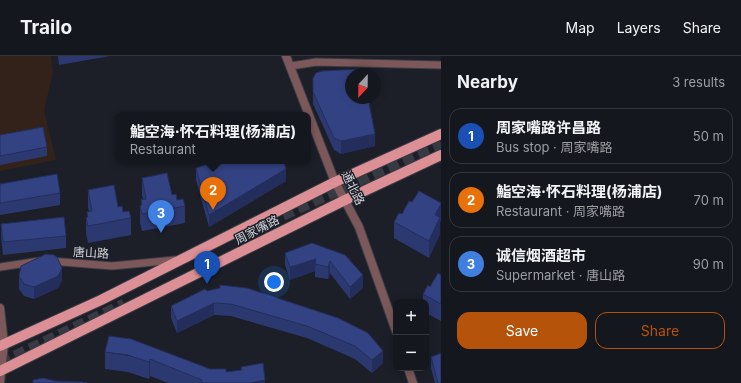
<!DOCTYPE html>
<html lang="en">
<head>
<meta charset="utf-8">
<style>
	body { margin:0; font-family:Inter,"Noto Sans SC",sans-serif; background:#22242b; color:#f1f3f6 }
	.controls { position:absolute; right:12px; bottom:12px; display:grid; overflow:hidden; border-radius:8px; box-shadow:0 2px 10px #0003 }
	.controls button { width:36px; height:36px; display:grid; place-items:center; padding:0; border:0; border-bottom:1px solid #34363c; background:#15171e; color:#f1f3f6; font:20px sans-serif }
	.compass { position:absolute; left:345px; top:12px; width:36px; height:36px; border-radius:50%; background:#15171e; box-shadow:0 2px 10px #0003; rotate:202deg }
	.you { position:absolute; left:274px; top:226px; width:14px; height:14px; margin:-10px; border:3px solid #fff; border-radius:50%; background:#1a73e8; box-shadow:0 0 0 6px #1a73e833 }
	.badge { display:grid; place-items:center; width:26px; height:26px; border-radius:50%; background:#b45309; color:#fff; font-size:13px; font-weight:700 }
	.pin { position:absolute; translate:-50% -33px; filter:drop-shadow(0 1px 2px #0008) }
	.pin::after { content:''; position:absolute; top:21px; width:14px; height:12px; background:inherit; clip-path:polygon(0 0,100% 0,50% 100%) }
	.popup { position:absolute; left:115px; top:56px; width:196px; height:52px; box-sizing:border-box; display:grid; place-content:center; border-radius:8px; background:#15171e; filter:drop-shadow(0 1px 3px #0005); font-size:13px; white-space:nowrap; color:#9d9fa4 }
	.popup b { font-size:15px; color:#f1f3f6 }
	.popup::after { content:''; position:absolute; left:50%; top:100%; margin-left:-8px; border:8px solid transparent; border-top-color:#15171e }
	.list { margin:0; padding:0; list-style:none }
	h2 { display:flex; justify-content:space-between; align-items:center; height:52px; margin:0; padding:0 16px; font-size:17px }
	h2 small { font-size:13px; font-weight:400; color:#9d9fa4 }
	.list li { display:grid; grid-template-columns:26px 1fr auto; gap:12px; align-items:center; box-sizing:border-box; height:56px; margin:0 8px 8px; padding:0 8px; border:1px solid #34363c; border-radius:12px }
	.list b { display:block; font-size:15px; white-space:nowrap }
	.list p { margin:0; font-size:13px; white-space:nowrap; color:#9d9fa4 }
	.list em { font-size:13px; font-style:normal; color:#9d9fa4 }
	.actions { display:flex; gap:8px; padding:12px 16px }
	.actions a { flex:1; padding:9px 0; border:1px solid #b45309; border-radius:12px; text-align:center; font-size:14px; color:#b45309 }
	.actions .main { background:#b45309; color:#fff }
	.map { position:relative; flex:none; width:441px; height:327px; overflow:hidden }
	header { display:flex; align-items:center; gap:24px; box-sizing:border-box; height:56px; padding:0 20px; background:#15171e; border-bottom:1px solid #34363c }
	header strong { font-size:19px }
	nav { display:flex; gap:22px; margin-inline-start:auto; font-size:14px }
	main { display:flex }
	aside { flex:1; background:#15171e }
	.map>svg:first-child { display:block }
	.education { fill:#322219 }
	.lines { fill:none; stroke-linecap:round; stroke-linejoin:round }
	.trunk-tunnel { stroke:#373a43; stroke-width:11; stroke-dasharray:11 5.5; stroke-linecap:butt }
	.minor-casing { stroke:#393c44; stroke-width:9 }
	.tertiary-casing { stroke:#393c44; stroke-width:10 }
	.primary-casing { stroke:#393c44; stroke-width:12 }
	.minor { stroke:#7d585a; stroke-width:7 }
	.tertiary { stroke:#7d585a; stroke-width:8 }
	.primary { stroke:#dc9095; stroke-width:10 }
	.wall { fill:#2c3971 }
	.shaded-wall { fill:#242e5c }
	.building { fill:#334283; stroke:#242e5c }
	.labels { text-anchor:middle; stroke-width:3; stroke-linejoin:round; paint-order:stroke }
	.street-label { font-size:12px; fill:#d2d4da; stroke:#1c1f28 }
</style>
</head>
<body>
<header>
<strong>Trailo</strong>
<nav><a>Map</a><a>Layers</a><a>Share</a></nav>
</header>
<main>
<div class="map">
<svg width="441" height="327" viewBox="0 0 441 327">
	<rect width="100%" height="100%" fill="#1c1f28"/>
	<!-- education -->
	<polygon class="education" points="0,0 51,0 53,17 44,54 56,104 0,115"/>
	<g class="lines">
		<!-- trunk-tunnel -->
		<g class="trunk-tunnel">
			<polyline points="238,180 441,87"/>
			<polyline points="0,307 124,248"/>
		</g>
		<!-- minor casing -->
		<g class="minor-casing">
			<g id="minor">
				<polyline points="291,10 316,6 441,9"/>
				<polyline points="50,205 112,210 175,204"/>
				<polyline points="0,211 40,205"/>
			</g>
		</g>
		<!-- tertiary casing -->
		<g class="tertiary-casing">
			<g id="tertiary">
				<polyline points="286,0 335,126 359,171 396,275"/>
				<polyline points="0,252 4,288 0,327"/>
				<polyline points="408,312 413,327"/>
			</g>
		</g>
		<!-- primary casing -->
		<g class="primary-casing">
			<g id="primary">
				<polyline points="0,290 101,244 335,126 441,78"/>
				<polyline points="0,315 345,144 441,99"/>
			</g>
		</g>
		<!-- minor -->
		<use href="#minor" class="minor"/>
		<!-- tertiary -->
		<use href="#tertiary" class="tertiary"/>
		<!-- primary -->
		<use href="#primary" class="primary"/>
	</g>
	<!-- wall -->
	<g class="wall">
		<polygon points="58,0 110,0 59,9"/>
		<polygon points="313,22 375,90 341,98 334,94 313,48"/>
		<polygon points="0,79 47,91 47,100 0,109"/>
		<polygon points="196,112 286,125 209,171 196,124"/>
		<polygon points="142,122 172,139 177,144 185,150 185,167 142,175 140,167 140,150 141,150 141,144 143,143 142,139"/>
		<polygon points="0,128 60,137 60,149 0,159"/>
		<polygon points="88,134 118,151 123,156 131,162 131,179 88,187 86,178 86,162 87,161 87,156 89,155 88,151"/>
		<polygon points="402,158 440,167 440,178 429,202 394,182 394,166"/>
		<polygon points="1,168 66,180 66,192 3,199 1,180"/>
		<polygon points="312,187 363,232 350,243 330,217 328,223 315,221 315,215 290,224 285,209 285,197"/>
		<polygon points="441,219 441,265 426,257 426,246 423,246 423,238"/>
		<polygon points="19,220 62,224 58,232 34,243 24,240 19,233"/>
		<polygon points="207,235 338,262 383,307 372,317 355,303 307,282 231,260 214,259 177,277 171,262 171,250"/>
		<polygon points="105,296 226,316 241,314 241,311 265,327 168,327 150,320 149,323 128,316 105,313"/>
		<polygon points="431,301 441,327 435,327 431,312"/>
	</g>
	<!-- shaded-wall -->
	<g class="shaded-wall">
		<polygon points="375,78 375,90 341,98 341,85"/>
		<polygon points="286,113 286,125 209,171 209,159"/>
		<polygon points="441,148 441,165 440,167 440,178 429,202 429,185 435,159"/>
		<polygon points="316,203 315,215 290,224 290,211"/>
		<polygon points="330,205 330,217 328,223 328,211"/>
		<polygon points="62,212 62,224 58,232 34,243 34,231"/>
		<polygon points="363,219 363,232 350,243 350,231"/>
		<polygon points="214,247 214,259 177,277 177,265"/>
		<polygon points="383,295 383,307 372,317 372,304"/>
		<polygon points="150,303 150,320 149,323 149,306"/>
		<polygon points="265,324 265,327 250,327"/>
	</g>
	<!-- building -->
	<g class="building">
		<polygon points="362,13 363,18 351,18 351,42 368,42 375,78 341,85 334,82 313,36 313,22 316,17 322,15"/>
		<polygon points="43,71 47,91 0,100 0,79"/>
		<polygon points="218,105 284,105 286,113 209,159 196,112"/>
		<polygon points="167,117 172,139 176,138 177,144 183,143 185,150 142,158 140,150 142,149 141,144 146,143 142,122"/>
		<polygon points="57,118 60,137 0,147 0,128"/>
		<polygon points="114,129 118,151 122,150 123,156 129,155 131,162 88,170 86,162 88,161 87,156 92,155 88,134"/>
		<polygon points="419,135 441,147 441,148 435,159 440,161 429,185 394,166 399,157 402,158 409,145 412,146"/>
		<polygon points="64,161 66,180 3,186 1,168"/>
		<polygon points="312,187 345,199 363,219 350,231 330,205 328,211 315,208 316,203 290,211 285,197"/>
		<polygon points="46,198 54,199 57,201 62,212 58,220 34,231 24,228 19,220 21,210"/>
		<polygon points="438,217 441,219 441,248 423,238 428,229 430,231"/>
		<polygon points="220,229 247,232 338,262 368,277 383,295 372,304 355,290 307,270 231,248 214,247 177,265 171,250 205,233 207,235 220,232"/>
		<polygon points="109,280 131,283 210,313 226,313 226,316 242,314 241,311 263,307 265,324 250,327 202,327 202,324 150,303 149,306 128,299 105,296"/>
		<polygon points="441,297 441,327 438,327 431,301"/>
		<polygon points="43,322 55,325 83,326 87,327 33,327 33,324"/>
	</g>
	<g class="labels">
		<!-- street labels -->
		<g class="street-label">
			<text transform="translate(353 132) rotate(64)" y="4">通北路</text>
			<text transform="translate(257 174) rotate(-27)" y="4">周家嘴路</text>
			<text transform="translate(91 197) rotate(3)" y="4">唐山路</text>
		</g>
	</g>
</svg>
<div class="controls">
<button>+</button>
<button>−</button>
</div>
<svg class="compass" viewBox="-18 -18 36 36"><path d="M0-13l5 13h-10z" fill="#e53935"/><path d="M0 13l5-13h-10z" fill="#9d9fa4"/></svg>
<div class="you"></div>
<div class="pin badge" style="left:207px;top:228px;background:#1a4fb4">1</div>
<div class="pin badge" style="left:213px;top:154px;background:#e8710a">2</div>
<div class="popup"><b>鮨空海·怀石料理(杨浦店)</b>Restaurant</div>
<div class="pin badge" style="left:161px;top:177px;background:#3f7fe0">3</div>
</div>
<aside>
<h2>Nearby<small>3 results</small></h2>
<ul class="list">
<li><span class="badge" style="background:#1a4fb4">1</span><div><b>周家嘴路许昌路</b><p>Bus stop · 周家嘴路</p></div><em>50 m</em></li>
<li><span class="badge" style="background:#e8710a">2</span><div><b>鮨空海·怀石料理(杨浦店)</b><p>Restaurant · 周家嘴路</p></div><em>70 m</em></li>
<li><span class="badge" style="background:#3f7fe0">3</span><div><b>诚信烟酒超市</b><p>Supermarket · 唐山路</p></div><em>90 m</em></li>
</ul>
<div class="actions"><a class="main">Save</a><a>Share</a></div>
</aside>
</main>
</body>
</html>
